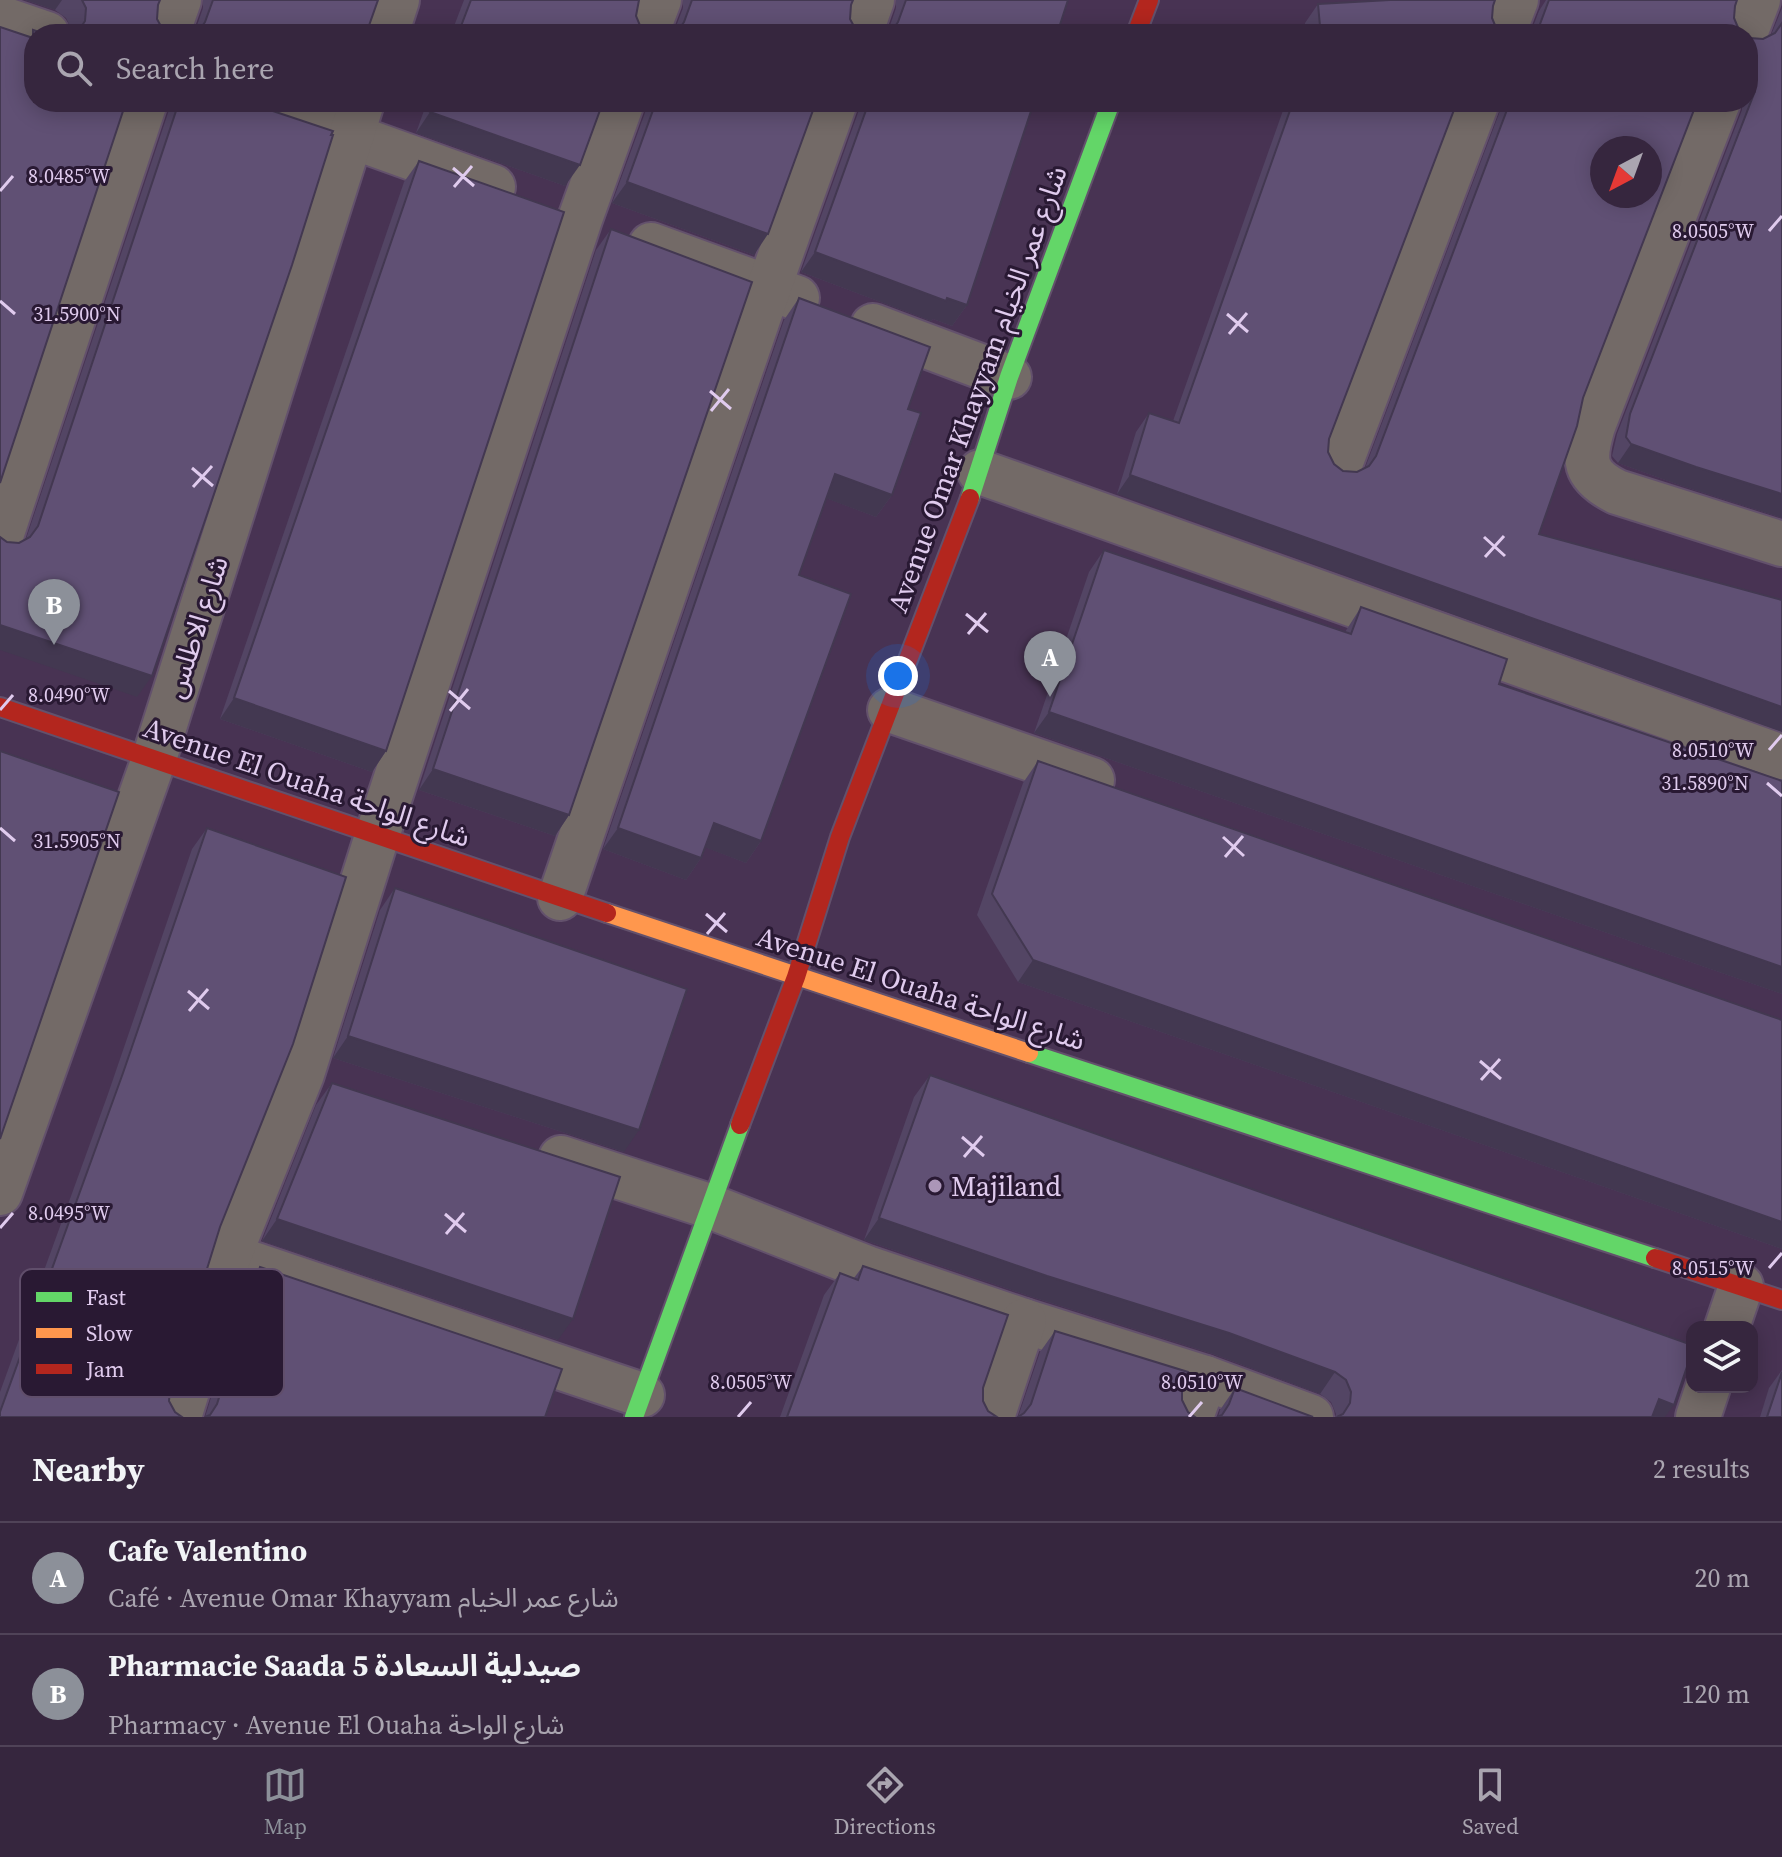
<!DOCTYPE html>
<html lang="en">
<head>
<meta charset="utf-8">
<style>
	body { margin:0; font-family:"Source Serif 4","Noto Sans Arabic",serif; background:#413249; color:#f1f3f6 }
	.controls { position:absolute; right:24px; bottom:24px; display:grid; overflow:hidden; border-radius:16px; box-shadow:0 4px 20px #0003 }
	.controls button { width:72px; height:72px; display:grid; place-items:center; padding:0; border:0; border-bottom:2px solid #504358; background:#36263e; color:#f1f3f6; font:40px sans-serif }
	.compass { position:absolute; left:1590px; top:136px; width:72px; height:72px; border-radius:50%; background:#36263e; box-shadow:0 4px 20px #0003; rotate:221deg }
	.you { position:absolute; left:898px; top:676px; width:28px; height:28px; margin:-20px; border:6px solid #fff; border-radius:50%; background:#1a73e8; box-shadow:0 0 0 12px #1a73e833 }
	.badge { display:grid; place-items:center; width:52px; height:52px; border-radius:50%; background:#8c9099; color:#fff; font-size:26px; font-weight:700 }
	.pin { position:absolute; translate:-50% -66px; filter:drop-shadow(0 2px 4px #0008) }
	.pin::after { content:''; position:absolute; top:42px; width:28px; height:24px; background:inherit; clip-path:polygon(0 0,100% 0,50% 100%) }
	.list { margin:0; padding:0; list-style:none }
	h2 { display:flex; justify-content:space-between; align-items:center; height:104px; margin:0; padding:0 32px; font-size:34px }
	h2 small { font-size:26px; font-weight:400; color:#aaa5b0 }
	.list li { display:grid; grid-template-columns:52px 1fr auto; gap:24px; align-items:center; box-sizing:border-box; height:112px; padding:0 32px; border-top:2px solid #504358 }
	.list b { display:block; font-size:30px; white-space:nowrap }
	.list p { margin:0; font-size:26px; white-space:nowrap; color:#aaa5b0 }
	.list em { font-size:26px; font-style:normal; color:#aaa5b0 }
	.icon { flex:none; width:44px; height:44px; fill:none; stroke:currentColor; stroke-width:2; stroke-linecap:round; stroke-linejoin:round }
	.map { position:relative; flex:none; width:1782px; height:1417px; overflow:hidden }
	.search { position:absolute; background:#36263e; box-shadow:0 4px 20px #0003; left:24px; right:24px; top:24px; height:88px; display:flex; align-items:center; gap:20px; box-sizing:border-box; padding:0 28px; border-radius:32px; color:#aaa5b0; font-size:30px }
	.sheet { height:328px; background:#36263e }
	nav { display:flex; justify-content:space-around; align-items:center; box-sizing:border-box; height:112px; border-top:2px solid #504358; background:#36263e; font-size:22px; color:#aaa5b0 }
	nav a { display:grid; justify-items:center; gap:4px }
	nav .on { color:#8c9099 }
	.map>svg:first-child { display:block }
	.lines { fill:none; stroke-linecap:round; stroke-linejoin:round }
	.street-casing { stroke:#63516c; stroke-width:48 }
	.fast-casing { stroke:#63516c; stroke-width:22 }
	.slow-casing { stroke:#63516c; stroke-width:22 }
	.jam-casing { stroke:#63516c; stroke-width:22 }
	.street { stroke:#736a67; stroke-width:44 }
	.fast { stroke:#63d668; stroke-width:18 }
	.slow { stroke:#ff974d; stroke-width:18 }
	.jam { stroke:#b3261e; stroke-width:18 }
	.wall { fill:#534564 }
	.shaded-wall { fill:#433851 }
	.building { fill:#605074; stroke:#433851; stroke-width:2; fill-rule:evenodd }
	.ticks { fill:none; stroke:#e0cbee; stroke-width:3 }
	.poi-dot { fill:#ab96b8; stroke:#291933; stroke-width:3 }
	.labels { text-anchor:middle; stroke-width:6; stroke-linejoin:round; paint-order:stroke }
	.street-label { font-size:28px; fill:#e0cbee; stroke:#291933 }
	.poi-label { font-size:28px; fill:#e0cbee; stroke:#291933; text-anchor:start }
	.key { fill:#291933; stroke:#604e6b; stroke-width:2 }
	.key-label { font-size:22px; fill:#e0cbee }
	.ticks-label { font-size:20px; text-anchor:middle; fill:#e0cbee; stroke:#291933; stroke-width:6; stroke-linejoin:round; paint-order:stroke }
</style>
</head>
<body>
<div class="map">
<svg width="1782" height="1417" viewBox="0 0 1782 1417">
	<rect width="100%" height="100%" fill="#483353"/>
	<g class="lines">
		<!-- street casing -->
		<g class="street-casing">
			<g id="street">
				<polyline points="0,18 47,34"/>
				<polyline points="167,34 179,0"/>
				<polyline points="386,34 397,0"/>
				<polyline points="646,34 659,0"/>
				<polyline points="860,34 872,0"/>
				<polyline points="1503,34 1516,0"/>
				<polyline points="1745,34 1758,0"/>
				<polyline points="249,102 351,136 493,187"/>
				<path d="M1718 102 1593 426C1583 460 1583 475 1617 492L1782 544"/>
				<polyline points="651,245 797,298"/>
				<polyline points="873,326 1009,377"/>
				<polyline points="1339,467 1477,102"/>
				<polyline points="980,472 1782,757"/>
				<polyline points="0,539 145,102"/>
				<polyline points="890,710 1092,780"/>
				<polyline points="560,898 769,287 835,102"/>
				<polyline points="561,1158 709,1206 867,1268 1024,1321 1205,1378 1311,1417"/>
				<polyline points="0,1193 154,759 362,102"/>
				<polyline points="229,1256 642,1395"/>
				<polyline points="1727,1327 1741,1286"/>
				<polyline points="179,1417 229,1256 302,1074 377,836 580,219 622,102"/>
				<polyline points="992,1417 1024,1321"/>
				<polyline points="1191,1417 1205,1378"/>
				<polyline points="1698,1417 1708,1387"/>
			</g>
		</g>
		<!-- fast casing -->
		<g class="fast-casing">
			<g id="fast">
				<polyline points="970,498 1009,377 1111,102"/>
				<polyline points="1029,1053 1655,1258"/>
				<polyline points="634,1417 740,1125"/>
			</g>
		</g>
		<!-- slow casing -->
		<g class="slow-casing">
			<polyline id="slow" points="607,913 1029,1053"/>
		</g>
		<!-- jam casing -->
		<g class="jam-casing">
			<g id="jam">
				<polyline points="1136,34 1149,0"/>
				<polyline points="0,707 607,913"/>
				<polyline points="740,1125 796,977 840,837 970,498"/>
				<polyline points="1655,1258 1782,1300"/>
			</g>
		</g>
		<!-- street -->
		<use href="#street" class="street"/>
		<!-- fast -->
		<use href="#fast" class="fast"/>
		<!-- slow -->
		<use href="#slow" class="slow"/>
		<!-- jam -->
		<use href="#jam" class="jam"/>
	</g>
	<!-- wall -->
	<g class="wall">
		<polygon points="25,0 160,0 158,5 157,19 163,30 169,34 71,34 71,28 66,18 55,10"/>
		<polygon points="203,0 378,0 194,34 203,8"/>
		<polygon points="464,0 639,0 636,16 641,28 649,34 451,34"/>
		<polygon points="683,0 853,0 673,34 683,8"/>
		<polygon points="896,0 1068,0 887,34 896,8"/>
		<polygon points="1546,0 1737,0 1735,6 1734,18 1739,30 1745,34 1530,34 1539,11"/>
		<polygon points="1782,2 1782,518 1682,486 1618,463 1612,456 1617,434 1742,110 1742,102 1748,102 1748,36 1750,38 1763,39 1771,35 1782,8"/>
		<polygon points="1318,4 1493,6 1492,18 1497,30 1503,34 1305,34 1305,23"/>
		<polygon points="169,102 251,102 137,697 7,542 19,543 26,539 169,110"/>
		<polygon points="427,102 603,102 565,186 416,133"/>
		<polygon points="646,102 816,102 754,255 612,203 646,110"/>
		<polygon points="859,102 1034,102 967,305 952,326 933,319 931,321 801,272 859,110"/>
		<polygon points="1286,102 1457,102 1329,439 1328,452 1334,464 1343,471 1357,472 1365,468 1500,111 1501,102 1697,102 1583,398 1539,534 1117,494 1136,432 1149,413 1173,421"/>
		<polygon points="419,161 386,751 372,772 220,719 404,182"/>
		<polygon points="611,229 569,815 555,836 419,790 596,250"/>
		<polygon points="799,298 908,409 892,495 876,517 826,498 799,575 761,841 746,863 705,847 701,858 686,880 603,849 784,320"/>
		<polygon points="1104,550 1345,632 1361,607 1499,684 1782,781 1782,994 1034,733 1089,572"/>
		<polygon points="1038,761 1782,1020 1782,1249 1018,982 977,915 1023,783"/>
		<polygon points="207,828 220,1227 170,1388 169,1401 175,1412 0,1417 0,1392 108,1094 192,849"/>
		<polygon points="395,888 624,1152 333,1058 380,910"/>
		<polygon points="930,1075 1692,1345 1335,1417 1336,1414 1331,1402 1320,1394 1213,1354 1032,1297 864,1240 914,1097"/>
		<polygon points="332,1083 558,1340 262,1241 316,1105"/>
		<polygon points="863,1266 983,1388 983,1401 988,1411 997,1417 780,1417 824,1295 840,1273 854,1278"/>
		<polygon points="260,1267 545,1417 205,1417 245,1288"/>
		<polygon points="1055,1331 1182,1388 1182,1400 1188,1412 1018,1417 1040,1352"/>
		<polygon points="1782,1370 1782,1417 1760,1417 1769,1388"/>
		<polygon points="1235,1388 1313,1417 1218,1417 1220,1410"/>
	</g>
	<!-- shaded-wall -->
	<g class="shaded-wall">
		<polygon points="25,0 62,0 55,10"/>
		<polygon points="430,112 580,165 565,186 416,133"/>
		<polygon points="627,182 768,234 754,255 612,203"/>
		<polygon points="815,252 947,298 967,305 952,326 933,319 931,321 801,272"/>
		<polygon points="1631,444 1782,494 1782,518 1682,486 1618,463"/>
		<polygon points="835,474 892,495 876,517 820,496"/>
		<polygon points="1130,475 1782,707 1782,732 1117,494"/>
		<polygon points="0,625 152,676 137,697 0,650"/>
		<polygon points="234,698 386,751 372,772 220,719"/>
		<polygon points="1049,712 1782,967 1782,994 1034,733"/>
		<polygon points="433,769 569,815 555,836 419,790"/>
		<polygon points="714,823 761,841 746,863 699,845"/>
		<polygon points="618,828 701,858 686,880 603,849"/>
		<polygon points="1033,960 1782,1222 1782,1249 1018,982"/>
		<polygon points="348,1036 639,1130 624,1152 333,1058"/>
		<polygon points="879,1218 1229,1333 1335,1372 1320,1394 1213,1354 1032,1297 864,1240"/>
		<polygon points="277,1219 573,1319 558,1340 262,1241"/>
		<polygon points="1659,1399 1674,1405 1665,1417 1646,1417"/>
	</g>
	<!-- building -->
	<g class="building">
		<polygon points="82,0 160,0 158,5 157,19 163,30 169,34 74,34 77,33 85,21 86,8"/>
		<polygon points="213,0 378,0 366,34 194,34 198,32 205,22"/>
		<polygon points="471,0 639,0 636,16 641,28 649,34 458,34"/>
		<polygon points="692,0 853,0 851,5 850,19 856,30 862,34 673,34 677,32 684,22"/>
		<polygon points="906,0 1068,0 1057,34 887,34 891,32 898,22"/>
		<polygon points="1390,0 1495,0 1493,6 1492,18 1497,30 1503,34 1317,34 1320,26 1318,4"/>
		<polygon points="1549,0 1737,0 1735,6 1734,18 1739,30 1745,34 1532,34 1540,24"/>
		<polygon points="1782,23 1782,494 1696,467 1631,444 1626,437 1630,414 1755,91 1756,78 1750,66 1748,65 1748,36 1750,38 1763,39 1775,33"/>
		<polygon points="0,27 33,38 33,30 45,34 34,34 34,102 126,102 0,483"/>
		<polygon points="179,102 251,102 255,105 333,131 331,135 333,135 292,265 152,676 0,625 0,537 7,542 19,543 30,537 38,526"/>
		<polygon points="434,102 603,102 580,165 430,112"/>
		<polygon points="656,102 816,102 768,234 627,182"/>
		<polygon points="869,102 1034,102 967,305 947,298 946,301 815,252"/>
		<path d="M1293 102H1457L1329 439 1328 452 1334 464 1343 471 1357 472 1369 466 1376 456 1510 102H1697L1583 398 1577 426 1539 534 1782 600V707L1130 475 1149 413 1179 423ZM1602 148H1650V196H1602Z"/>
		<polygon points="419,161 564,212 386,751 234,698"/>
		<polygon points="611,229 752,282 569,815 433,769"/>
		<polygon points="799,298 930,347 908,409 921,413 892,495 835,474 799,575 851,594 761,841 714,823 701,858 618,828"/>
		<polygon points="1104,550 1351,634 1361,607 1507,659 1499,684 1782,781 1782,967 1049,712"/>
		<polygon points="0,751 119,792 0,1139"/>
		<polygon points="1038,761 1782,1020 1782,1222 1033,960 992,894"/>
		<polygon points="207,828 346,877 293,1044 220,1227 170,1388 169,1401 175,1412 182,1417 0,1417 0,1412 123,1073"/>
		<polygon points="395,888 687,989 639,1130 348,1036"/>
		<polygon points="930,1075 1692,1345 1692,1352 1674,1405 1659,1399 1652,1417 1337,1417 1343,1414 1350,1403 1351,1392 1346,1380 1335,1372 1229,1333 1047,1276 879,1218"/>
		<polygon points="332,1083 620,1177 573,1319 277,1219"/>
		<polygon points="863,1266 1008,1315 983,1388 983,1401 988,1411 997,1417 787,1417 840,1273 858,1280"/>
		<polygon points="260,1267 562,1369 545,1417 205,1417 210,1415 217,1404"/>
		<polygon points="1055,1331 1188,1372 1182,1388 1182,1400 1188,1412 1195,1417 1018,1417 1024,1413 1031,1404"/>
		<polygon points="1782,1372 1782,1417 1767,1417"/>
		<polygon points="1235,1388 1313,1417 1217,1417 1222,1415 1229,1404"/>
	</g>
	<!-- ticks -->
	<path class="ticks" d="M453 168 474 186M454 187 472 166M0 191 13 176M1769 231 1782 216M0 301 15 314M1227 314 1248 332M1229 334 1247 313M710 391 731 409M711 411 729 389M192 468 213 486M193 487 212 466M1484 537 1505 556M1485 557 1504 536M966 614 988 632M968 634 986 613M449 691 470 709M0 710 13 695M450 711 468 689M1769 750 1782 735M1767 783 1782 796M0 828 15 841M1223 837 1244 856M1225 857 1243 836M706 914 727 932M707 934 725 913M188 991 209 1009M189 1011 208 989M1480 1061 1501 1079M1481 1080 1500 1059M962 1137 984 1156M964 1157 982 1136M445 1214 466 1232M0 1228 13 1213M446 1234 464 1213M1769 1268 1782 1253M738 1417 751 1402M1189 1417 1202 1402"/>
	<!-- markers -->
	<circle class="poi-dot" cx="935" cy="1186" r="8"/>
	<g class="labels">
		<!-- street labels -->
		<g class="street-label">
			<text transform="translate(977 389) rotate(-70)" y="10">Avenue Omar Khayyam شارع عمر الخيام</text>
			<text transform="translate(196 627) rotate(-72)" y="10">شارع الاطلس</text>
			<text transform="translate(307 782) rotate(19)" y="10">Avenue El Ouaha شارع الواحة</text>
			<text transform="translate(921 988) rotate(18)" y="10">Avenue El Ouaha شارع الواحة</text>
		</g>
		<!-- poi labels -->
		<g class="poi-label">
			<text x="951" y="1196">Majiland</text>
		</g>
	</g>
	<!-- legend -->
	<rect x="20" y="1269" width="264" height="128" rx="12" class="key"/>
	<rect x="36" y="1292" width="36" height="10" fill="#63d668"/>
	<rect x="36" y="1328" width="36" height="10" fill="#ff974d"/>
	<rect x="36" y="1364" width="36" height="10" fill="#b3261e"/>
	<g class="key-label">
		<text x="86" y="1305">Fast</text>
		<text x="86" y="1341">Slow</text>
		<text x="86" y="1377">Jam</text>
	</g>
	<g class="ticks-label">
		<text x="69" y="183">8.0485°W</text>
		<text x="1713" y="238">8.0505°W</text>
		<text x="77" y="321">31.5900°N</text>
		<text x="69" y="702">8.0490°W</text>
		<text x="1713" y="757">8.0510°W</text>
		<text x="1705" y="790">31.5890°N</text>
		<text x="77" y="848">31.5905°N</text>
		<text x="69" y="1220">8.0495°W</text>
		<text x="1713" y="1275">8.0515°W</text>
		<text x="751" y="1389">8.0505°W</text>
		<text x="1202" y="1389">8.0510°W</text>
	</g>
</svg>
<div class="controls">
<button><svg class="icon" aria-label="layers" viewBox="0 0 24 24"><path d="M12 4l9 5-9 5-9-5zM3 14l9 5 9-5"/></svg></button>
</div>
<svg class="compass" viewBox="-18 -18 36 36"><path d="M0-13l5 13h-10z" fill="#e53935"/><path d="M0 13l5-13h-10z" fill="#aaa5b0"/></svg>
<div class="you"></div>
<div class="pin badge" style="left:1050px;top:697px">A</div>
<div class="pin badge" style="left:54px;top:645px">B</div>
<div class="search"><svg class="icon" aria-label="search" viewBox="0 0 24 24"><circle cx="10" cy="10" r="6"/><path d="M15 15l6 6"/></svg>Search here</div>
</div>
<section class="sheet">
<h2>Nearby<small>2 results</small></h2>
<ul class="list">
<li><span class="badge">A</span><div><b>Cafe Valentino</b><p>Café · Avenue Omar Khayyam شارع عمر الخيام</p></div><em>20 m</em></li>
<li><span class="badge">B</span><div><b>Pharmacie Saada 5 صيدلية السعادة</b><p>Pharmacy · Avenue El Ouaha شارع الواحة</p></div><em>120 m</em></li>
</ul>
</section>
<nav>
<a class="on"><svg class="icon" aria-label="map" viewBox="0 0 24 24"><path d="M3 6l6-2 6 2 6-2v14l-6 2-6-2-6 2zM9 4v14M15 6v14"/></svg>Map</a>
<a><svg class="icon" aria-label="directions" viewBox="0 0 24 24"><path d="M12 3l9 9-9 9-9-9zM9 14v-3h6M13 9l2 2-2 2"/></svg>Directions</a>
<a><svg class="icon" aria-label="saved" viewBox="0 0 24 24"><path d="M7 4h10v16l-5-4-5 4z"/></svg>Saved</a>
</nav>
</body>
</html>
